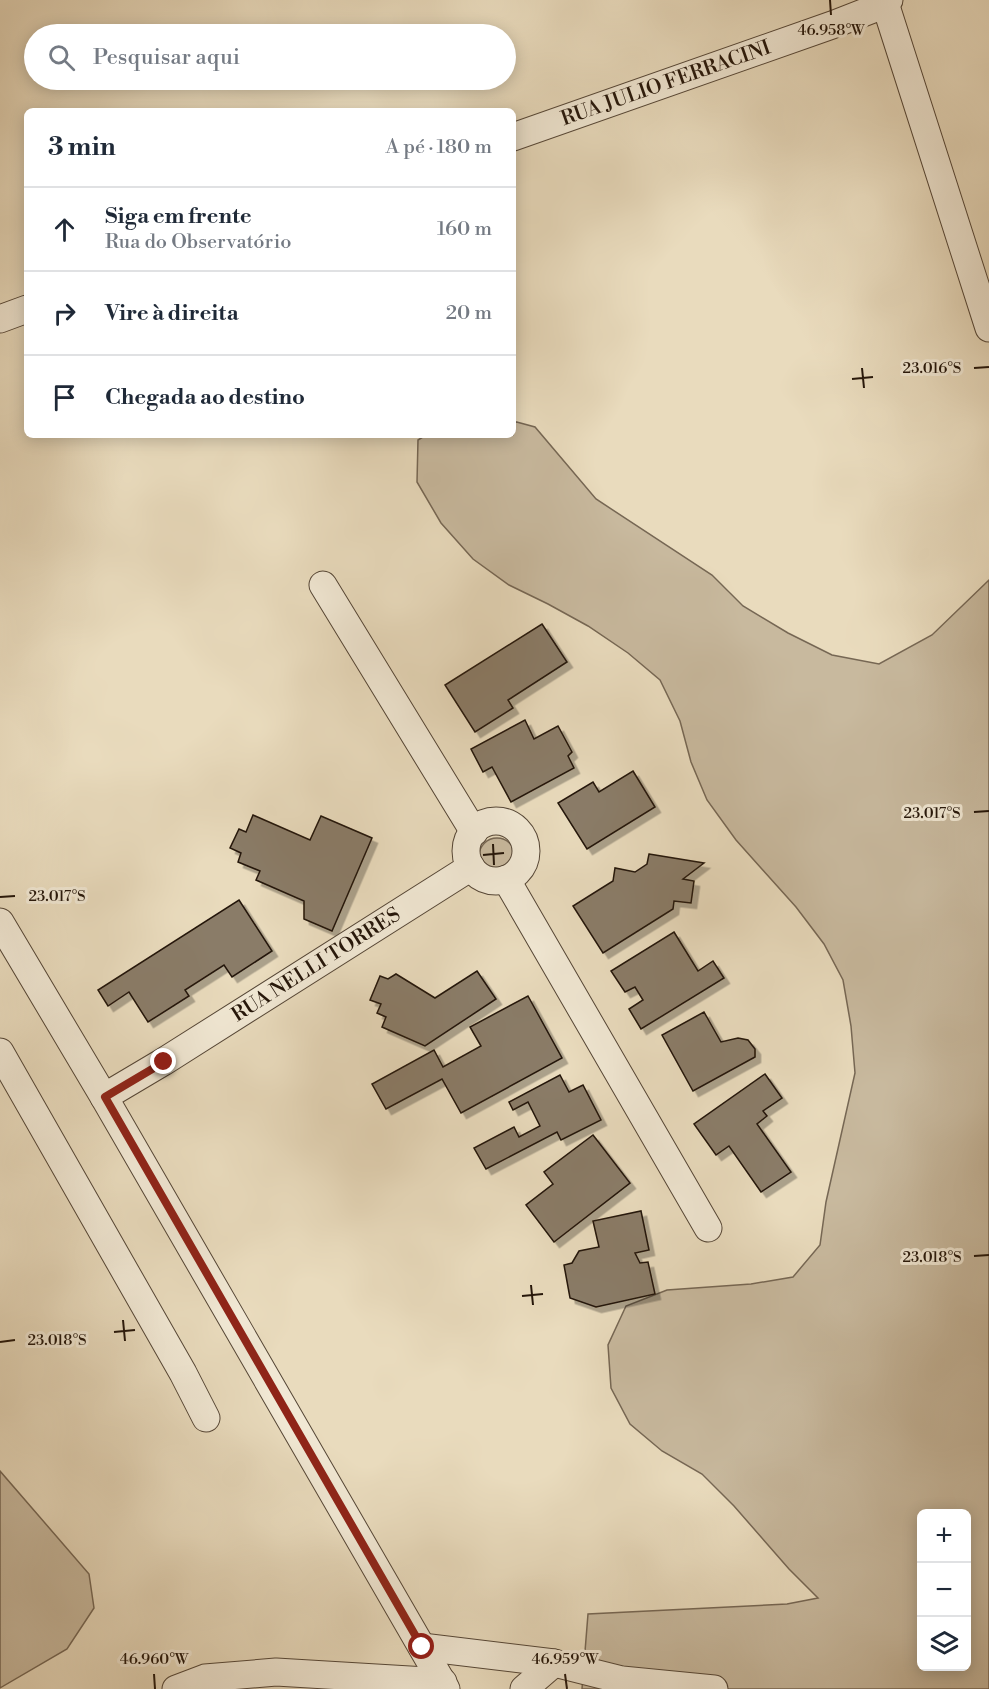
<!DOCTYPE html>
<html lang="pt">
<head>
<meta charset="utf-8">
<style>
	:root { --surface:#fff; --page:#f2f2f3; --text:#1f2937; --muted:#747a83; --line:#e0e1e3 }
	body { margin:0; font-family:"Libre Bodoni",serif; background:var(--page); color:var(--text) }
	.controls { position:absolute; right:18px; bottom:18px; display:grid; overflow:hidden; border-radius:9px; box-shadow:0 3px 15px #0003 }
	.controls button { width:54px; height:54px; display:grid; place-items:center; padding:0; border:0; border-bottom:2px solid var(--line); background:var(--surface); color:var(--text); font:30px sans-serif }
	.stop { position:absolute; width:18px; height:18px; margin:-14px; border:4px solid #8f2418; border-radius:50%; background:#fff }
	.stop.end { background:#8f2418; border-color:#fff; box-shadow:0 2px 6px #0008 }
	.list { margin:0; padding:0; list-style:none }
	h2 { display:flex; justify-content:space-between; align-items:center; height:78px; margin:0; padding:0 24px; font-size:26px }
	h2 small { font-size:20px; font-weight:400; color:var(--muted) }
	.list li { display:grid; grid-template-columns:39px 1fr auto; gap:18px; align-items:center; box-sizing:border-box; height:84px; padding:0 24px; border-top:2px solid var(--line) }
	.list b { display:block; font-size:22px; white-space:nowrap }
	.list p { margin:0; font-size:20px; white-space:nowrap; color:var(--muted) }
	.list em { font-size:20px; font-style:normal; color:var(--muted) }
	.icon { flex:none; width:33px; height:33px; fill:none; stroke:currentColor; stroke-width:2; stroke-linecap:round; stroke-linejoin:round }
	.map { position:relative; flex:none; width:989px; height:1689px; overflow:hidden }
	.search { position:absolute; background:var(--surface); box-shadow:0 3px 15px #0003; left:24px; top:24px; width:492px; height:66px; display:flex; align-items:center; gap:15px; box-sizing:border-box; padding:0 21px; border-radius:33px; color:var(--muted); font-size:22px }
	.panel { position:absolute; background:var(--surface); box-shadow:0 3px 15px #0003; left:24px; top:108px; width:492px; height:330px; border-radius:9px }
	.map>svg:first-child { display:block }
	.green { fill:#c8b99e; stroke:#766754; stroke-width:1.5; fill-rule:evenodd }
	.building { fill:#8a7c67; stroke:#241509; stroke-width:1.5; filter:url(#shadow) }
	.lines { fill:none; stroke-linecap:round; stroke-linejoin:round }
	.minor-casing { stroke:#554636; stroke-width:29 }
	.minor { stroke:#f1e8d4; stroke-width:27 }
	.route { stroke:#8f2418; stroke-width:8 }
	.ticks { fill:none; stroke:#241509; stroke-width:2 }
	.labels { text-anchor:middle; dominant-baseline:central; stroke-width:6; stroke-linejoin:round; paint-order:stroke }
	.street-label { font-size:20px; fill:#241509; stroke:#f1e8d4 }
	.ticks-label { font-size:15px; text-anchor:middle; fill:#241509; stroke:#f1e8d4; stroke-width:6; stroke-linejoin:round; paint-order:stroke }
</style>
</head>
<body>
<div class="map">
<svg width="989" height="1689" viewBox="0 0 989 1689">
	<defs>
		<filter id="shadow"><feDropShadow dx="5.5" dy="5.5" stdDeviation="0" flood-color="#0004"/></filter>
	</defs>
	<rect width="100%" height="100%" fill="#e9dbbd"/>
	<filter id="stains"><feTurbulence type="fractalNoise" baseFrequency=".00333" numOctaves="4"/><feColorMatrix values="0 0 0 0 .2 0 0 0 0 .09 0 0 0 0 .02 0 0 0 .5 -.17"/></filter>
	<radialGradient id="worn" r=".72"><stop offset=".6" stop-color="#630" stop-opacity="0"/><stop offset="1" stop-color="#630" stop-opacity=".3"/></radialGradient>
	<g class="green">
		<path d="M513 421 535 427 596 499 712 575 743 606 788 633 832 655 879 664 932 635 989 580V1689H582L588 1614 787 1604 818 1598 789 1569 734 1506 702 1474 662 1451 630 1424 611 1388 608 1345 626 1306 667 1290 751 1284 793 1277 820 1245 826 1202 855 1073 851 1026 843 980 824 944 796 907 736 840 707 800 691 762 680 721 660 680 628 653 588 626 548 604 509 585 473 559 441 523 417 482 418 440 426 435H513ZM922 1514H966V1666H922Z"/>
		<circle cx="497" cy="856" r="18"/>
		<polygon points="0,1471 89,1574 94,1608 67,1649 0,1688"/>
	</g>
	<g class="building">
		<polygon points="542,624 567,662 508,700 513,708 475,732 445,685"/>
		<polygon points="525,720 534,739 558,726 572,752 568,756 574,768 511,802 492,767 483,772 471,749"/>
		<polygon points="633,771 655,807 587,849 558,803 593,782 599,792"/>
		<polygon points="253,815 310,840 321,816 372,838 332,931 304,919 304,901 256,880 260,871 238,862 241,853 230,848 239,829 246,832"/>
		<polygon points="649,854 704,863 683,879 694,881 691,903 674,901 673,909 603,953 573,906 613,881 615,868 635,872 647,864"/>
		<polygon points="239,900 272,951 232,977 224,965 185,990 189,996 148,1022 129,992 108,1006 98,990"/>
		<polygon points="674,932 698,971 713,961 724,978 641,1029 629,1009 643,1000 635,987 625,992 611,971"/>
		<polygon points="477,971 496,999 425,1046 382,1027 386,1017 377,1013 381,1004 370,1000 380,976 388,979 396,974 435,998"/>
		<polygon points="528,996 562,1058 461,1113 442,1079 386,1109 372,1084 434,1050 443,1067 481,1046 470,1027"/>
		<polygon points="704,1012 721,1042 738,1038 748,1040 755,1049 755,1057 693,1091 662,1035"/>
		<polygon points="765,1074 782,1098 763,1111 767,1116 757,1124 791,1172 761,1192 729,1146 716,1155 694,1124"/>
		<polygon points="560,1075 569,1092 583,1085 601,1120 561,1140 557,1132 486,1169 474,1148 514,1127 519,1137 540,1126 528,1102 513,1110 509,1102"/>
		<polygon points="593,1135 630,1183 554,1242 526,1205 553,1184 544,1172"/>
		<polygon points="641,1211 649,1250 635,1253 640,1263 648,1262 655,1294 596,1307 570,1298 564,1265 572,1263 579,1251 599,1247 593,1221"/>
	</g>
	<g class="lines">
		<defs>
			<g id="minor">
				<polyline points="884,0 989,328"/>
				<path id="s1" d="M513 137 832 25 886 4 889 0"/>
				<polyline points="0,319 27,309"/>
				<polyline points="323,585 474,832"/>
				<circle cx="496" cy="851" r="30"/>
				<polyline points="506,879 708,1228"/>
				<polyline points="0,922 104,1097 446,1689"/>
				<polyline points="0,1052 183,1373 206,1418"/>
				<path id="s2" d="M104 1097 163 1062 471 867"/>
				<polyline points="422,1647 554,1663 622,1680 714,1689"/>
				<polyline points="176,1689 205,1678 276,1672 443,1682"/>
				<polyline points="524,1689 554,1663"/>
			</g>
		</defs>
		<use href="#minor" class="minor-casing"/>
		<use href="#minor" class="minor"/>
	</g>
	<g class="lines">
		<polyline class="route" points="164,1062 105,1097 422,1647"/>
	</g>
	<path class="ticks" d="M830 0 831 15M862 368 864 388M974 368 989 367M852 379 873 377M974 812 989 811M493 844 494 865M483 855 504 853M0 897 15 896M974 1256 989 1255M531 1285 533 1305M522 1296 543 1294M123 1320 125 1341M114 1332 135 1330M0 1342 15 1340M154 1674 155 1689M565 1674 567 1689"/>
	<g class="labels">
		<g class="street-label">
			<text stroke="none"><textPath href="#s1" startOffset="162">RUA JULIO FERRACINI</textPath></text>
			<text stroke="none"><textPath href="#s2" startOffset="250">RUA NELLI TORRES</textPath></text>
		</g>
	</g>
	<g class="ticks-label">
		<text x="831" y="35">46.958°W</text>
		<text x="932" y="373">23.016°S</text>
		<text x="932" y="818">23.017°S</text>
		<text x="57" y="901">23.017°S</text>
		<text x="932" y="1262">23.018°S</text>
		<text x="57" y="1345">23.018°S</text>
		<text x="154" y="1664">46.960°W</text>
		<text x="565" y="1664">46.959°W</text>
	</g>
	<rect width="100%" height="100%" filter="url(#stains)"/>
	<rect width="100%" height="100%" fill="url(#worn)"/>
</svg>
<div class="controls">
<button>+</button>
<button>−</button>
<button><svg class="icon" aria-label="layers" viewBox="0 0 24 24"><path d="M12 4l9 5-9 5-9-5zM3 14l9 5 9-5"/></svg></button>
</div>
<div class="stop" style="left:422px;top:1647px"></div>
<div class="stop end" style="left:164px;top:1062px"></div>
<div class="search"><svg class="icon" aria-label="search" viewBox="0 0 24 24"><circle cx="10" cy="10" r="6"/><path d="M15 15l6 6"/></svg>Pesquisar aqui</div>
<section class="panel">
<h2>3 min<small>A pé · 180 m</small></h2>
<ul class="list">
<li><svg class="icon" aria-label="ahead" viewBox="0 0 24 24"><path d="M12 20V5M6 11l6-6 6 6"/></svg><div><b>Siga em frente</b><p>Rua do Observatório</p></div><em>160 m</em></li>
<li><svg class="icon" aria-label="right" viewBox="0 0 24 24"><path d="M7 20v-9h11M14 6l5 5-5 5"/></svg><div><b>Vire à direita</b></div><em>20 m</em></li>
<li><svg class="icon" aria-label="arrive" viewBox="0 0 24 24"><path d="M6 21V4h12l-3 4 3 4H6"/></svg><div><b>Chegada ao destino</b></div></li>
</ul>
</section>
</div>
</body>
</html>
